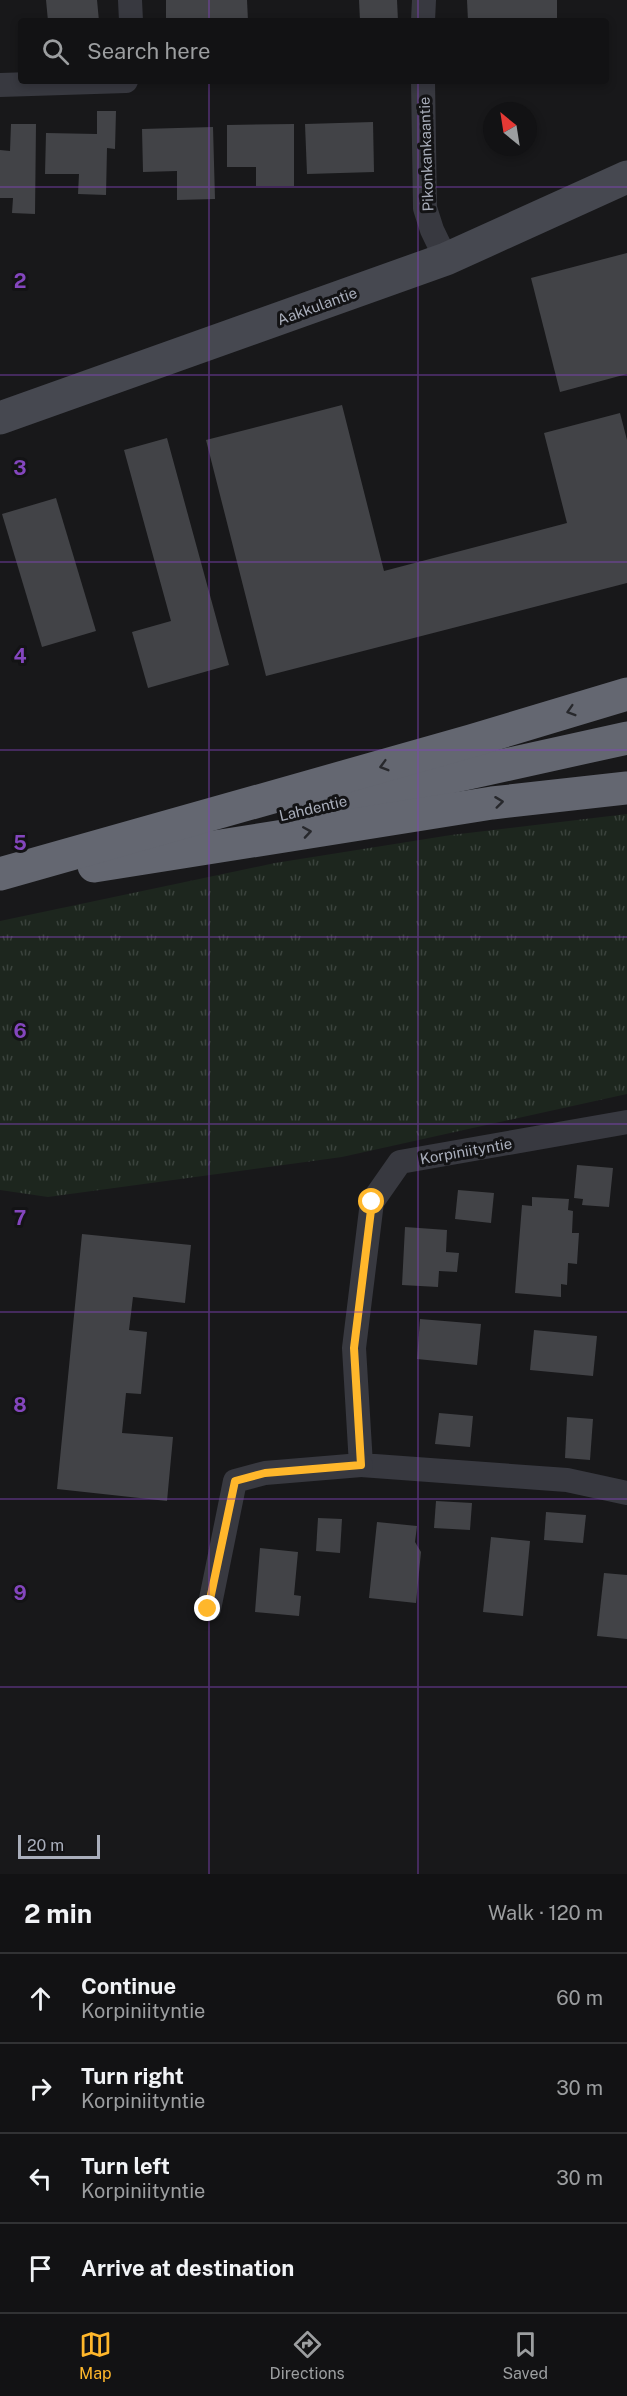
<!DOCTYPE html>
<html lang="en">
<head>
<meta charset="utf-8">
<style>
	:root { --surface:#121214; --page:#1b1b1d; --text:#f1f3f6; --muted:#9c9ea0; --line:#313234; --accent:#ffb72b }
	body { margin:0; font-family:"Public Sans",sans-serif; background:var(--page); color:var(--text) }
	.compass { position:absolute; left:483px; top:102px; width:54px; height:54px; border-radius:50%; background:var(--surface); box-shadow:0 3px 9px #0003; rotate:330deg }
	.scale { position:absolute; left:18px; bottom:15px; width:82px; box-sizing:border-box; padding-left:6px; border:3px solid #a9aebb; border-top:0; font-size:16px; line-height:21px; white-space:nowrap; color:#a9aebb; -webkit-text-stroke:4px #131315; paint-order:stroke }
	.stop { position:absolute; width:18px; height:18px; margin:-14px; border:4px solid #ffb72b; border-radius:50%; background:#fff }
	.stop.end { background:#ffb72b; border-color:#fff; box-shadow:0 2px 6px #0008 }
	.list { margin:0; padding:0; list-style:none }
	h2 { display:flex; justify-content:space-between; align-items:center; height:78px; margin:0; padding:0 24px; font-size:26px }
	h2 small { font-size:20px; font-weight:400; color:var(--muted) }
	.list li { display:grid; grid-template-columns:39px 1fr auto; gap:18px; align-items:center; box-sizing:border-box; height:90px; padding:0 24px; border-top:2px solid var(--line) }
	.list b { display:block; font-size:22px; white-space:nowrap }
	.list p { margin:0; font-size:20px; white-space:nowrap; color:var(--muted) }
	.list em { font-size:20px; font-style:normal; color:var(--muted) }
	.icon { flex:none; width:33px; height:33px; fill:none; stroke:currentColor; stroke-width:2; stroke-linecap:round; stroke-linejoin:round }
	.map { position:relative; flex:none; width:627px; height:1874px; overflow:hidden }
	.search { position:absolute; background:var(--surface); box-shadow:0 3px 9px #0003; left:18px; right:18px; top:18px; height:66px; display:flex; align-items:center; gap:15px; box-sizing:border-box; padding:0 21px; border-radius:6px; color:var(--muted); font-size:22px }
	.sheet { height:438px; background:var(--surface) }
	nav { display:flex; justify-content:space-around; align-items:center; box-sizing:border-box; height:84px; border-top:2px solid var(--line); background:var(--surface); font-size:16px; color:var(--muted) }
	nav a { display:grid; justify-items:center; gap:3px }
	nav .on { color:var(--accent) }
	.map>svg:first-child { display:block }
	.grass { fill:url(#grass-tufts) }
	.building { fill:#424347 }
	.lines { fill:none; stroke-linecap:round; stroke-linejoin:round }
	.street { stroke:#383940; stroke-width:24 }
	.secondary { stroke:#464850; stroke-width:33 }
	.highway { stroke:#646771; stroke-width:33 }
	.oneway { stroke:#27282c }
	.route { stroke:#ffb72b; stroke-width:8 }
	.grid { fill:none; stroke:#8446be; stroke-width:1.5; stroke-opacity:0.55 }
	.labels { text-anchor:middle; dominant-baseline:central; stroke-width:6; stroke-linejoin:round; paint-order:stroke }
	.street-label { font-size:15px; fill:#a9aebb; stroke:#131315 }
	.grid-label { font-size:20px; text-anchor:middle; font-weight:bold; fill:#8446be; stroke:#131315; stroke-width:6; stroke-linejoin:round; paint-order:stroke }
</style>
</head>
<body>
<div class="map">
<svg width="627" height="1874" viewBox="0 0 627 1874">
	<defs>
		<pattern id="grass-tufts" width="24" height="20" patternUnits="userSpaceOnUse" patternTransform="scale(1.5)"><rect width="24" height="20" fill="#1d261e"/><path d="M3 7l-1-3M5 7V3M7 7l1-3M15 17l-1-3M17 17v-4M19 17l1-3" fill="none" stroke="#3b433d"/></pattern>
	</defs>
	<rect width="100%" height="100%" fill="#18181a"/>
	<polygon class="grass" points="627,814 627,1094 342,1157 48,1197 0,1190 0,921 275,863 451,835"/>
	<g class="building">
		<polygon points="46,0 97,0 99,21 48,21"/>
		<polygon points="166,0 247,0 248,21 166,21"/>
		<polygon points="359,0 397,0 398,21 360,21"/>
		<polygon points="467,0 557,0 557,21 468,21"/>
		<polygon points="97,111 116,111 115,149 107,148 106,195 78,194 79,174 45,174 46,133 97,134"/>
		<polygon points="373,122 374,172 307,174 305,124"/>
		<polygon points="11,124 36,124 35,214 12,213 13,198 0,198 0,150 10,151"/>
		<polygon points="294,124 294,186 256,186 256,167 227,167 227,125"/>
		<polygon points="213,127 215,199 177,200 177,171 143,172 142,129"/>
		<polygon points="627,253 627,374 560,392 531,278"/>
		<polygon points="342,405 384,571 567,523 544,433 620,413 627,440 627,583 266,676 206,440"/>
		<polygon points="167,438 229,665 148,688 132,632 171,621 124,450"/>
		<polygon points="56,498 96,631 42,647 2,514"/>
		<polygon points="577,1165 613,1168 609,1207 582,1205 583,1199 574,1198"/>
		<polygon points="458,1190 494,1193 491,1223 455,1219"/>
		<polygon points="532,1197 569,1199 568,1210 573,1211 572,1233 579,1233 577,1264 568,1263 567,1285 561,1284 561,1297 515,1293 522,1205 532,1206"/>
		<polygon points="405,1227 447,1230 446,1252 459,1253 457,1272 439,1271 438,1287 402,1285"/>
		<polygon points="82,1234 191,1245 185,1303 133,1297 129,1330 147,1332 141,1394 126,1393 122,1433 173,1437 167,1501 57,1489"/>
		<polygon points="420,1319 481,1324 477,1365 417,1359"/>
		<polygon points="534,1330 597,1336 593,1376 530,1370"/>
		<polygon points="439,1413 473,1416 470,1447 435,1444"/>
		<polygon points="567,1417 593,1419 590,1460 565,1458"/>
		<polygon points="436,1501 472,1503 470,1530 434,1528"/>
		<polygon points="546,1512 586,1515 583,1543 544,1540"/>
		<polygon points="318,1518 342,1519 340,1553 316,1551"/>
		<polygon points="377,1522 417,1526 415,1542 421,1552 416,1603 369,1598"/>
		<polygon points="491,1537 530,1541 523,1616 483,1612"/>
		<polygon points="260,1548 298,1552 294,1595 301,1596 299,1616 255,1612"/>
		<polygon points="604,1573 627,1575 627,1639 597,1636"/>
	</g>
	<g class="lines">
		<g class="street">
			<polyline points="130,0 131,21"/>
			<polyline points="423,21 424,0"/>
			<polyline points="423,81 425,208 432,230 446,259"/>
			<polyline points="0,85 126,81"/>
			<polyline points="627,1122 400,1162 372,1202 354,1348 361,1465 567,1480 627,1493"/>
			<polyline points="209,1609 235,1481 265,1473 361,1465"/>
		</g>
		<polyline class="secondary" points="0,418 446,259 627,177"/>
		<g class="highway">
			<polyline points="306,809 627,738"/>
			<polyline points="94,866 492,803 627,788"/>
			<polyline points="0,874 471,741 627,694"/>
		</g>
	</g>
	<defs><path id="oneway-chevron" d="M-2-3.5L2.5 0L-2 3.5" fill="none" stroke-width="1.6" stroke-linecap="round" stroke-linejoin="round" transform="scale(1.5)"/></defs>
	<g class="oneway">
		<use href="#oneway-chevron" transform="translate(571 711) rotate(163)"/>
		<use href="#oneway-chevron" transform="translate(384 766) rotate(164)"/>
		<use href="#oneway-chevron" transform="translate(499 802) rotate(-7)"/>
		<use href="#oneway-chevron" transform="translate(307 832) rotate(-9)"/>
	</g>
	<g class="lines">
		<polyline class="route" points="208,1609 235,1481 265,1473 361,1465 354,1348 372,1202"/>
	</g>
	<path class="grid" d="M209 0V21M418 0V21M209 81V1874M418 81V1874M0 187H627M0 375H627M0 562H627M0 750H627M0 937H627M0 1124H627M0 1312H627M0 1499H627M0 1687H627"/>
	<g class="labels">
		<g class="street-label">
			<text transform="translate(426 154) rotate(-92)">Pikonkankaantie</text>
			<text transform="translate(317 306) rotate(-20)">Aakkulantie</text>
			<text transform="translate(313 808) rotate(-13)">Lahdentie</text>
			<text transform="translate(466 1151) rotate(-10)">Korpiniityntie</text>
		</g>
	</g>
	<g class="grid-label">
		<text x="20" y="288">2</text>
		<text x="20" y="475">3</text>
		<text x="20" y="663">4</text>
		<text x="20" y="850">5</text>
		<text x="20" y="1038">6</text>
		<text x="20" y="1225">7</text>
		<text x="20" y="1412">8</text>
		<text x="20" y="1600">9</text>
	</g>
</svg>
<svg class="compass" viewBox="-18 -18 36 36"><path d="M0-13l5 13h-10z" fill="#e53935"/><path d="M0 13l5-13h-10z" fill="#9c9ea0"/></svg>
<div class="scale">20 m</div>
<div class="stop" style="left:372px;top:1202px"></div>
<div class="stop end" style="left:208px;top:1609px"></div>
<div class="search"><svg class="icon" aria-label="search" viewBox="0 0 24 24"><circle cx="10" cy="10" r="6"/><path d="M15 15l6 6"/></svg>Search here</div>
</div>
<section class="sheet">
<h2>2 min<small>Walk · 120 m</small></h2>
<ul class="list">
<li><svg class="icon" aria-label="ahead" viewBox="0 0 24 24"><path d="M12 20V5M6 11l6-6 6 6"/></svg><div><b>Continue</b><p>Korpiniityntie</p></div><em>60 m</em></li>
<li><svg class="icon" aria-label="right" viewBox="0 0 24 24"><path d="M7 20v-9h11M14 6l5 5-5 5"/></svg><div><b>Turn right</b><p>Korpiniityntie</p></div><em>30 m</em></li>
<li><svg class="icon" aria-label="left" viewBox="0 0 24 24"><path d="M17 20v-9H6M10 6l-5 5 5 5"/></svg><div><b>Turn left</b><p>Korpiniityntie</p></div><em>30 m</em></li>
<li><svg class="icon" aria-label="arrive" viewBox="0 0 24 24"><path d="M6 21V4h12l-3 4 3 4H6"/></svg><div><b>Arrive at destination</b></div></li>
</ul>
</section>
<nav>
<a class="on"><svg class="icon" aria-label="map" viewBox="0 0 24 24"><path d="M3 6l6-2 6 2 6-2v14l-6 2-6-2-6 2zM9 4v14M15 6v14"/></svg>Map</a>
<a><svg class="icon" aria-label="directions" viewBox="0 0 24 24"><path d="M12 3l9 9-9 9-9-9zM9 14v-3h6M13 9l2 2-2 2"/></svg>Directions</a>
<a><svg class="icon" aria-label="saved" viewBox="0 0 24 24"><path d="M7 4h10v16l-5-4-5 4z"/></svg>Saved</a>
</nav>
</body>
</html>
